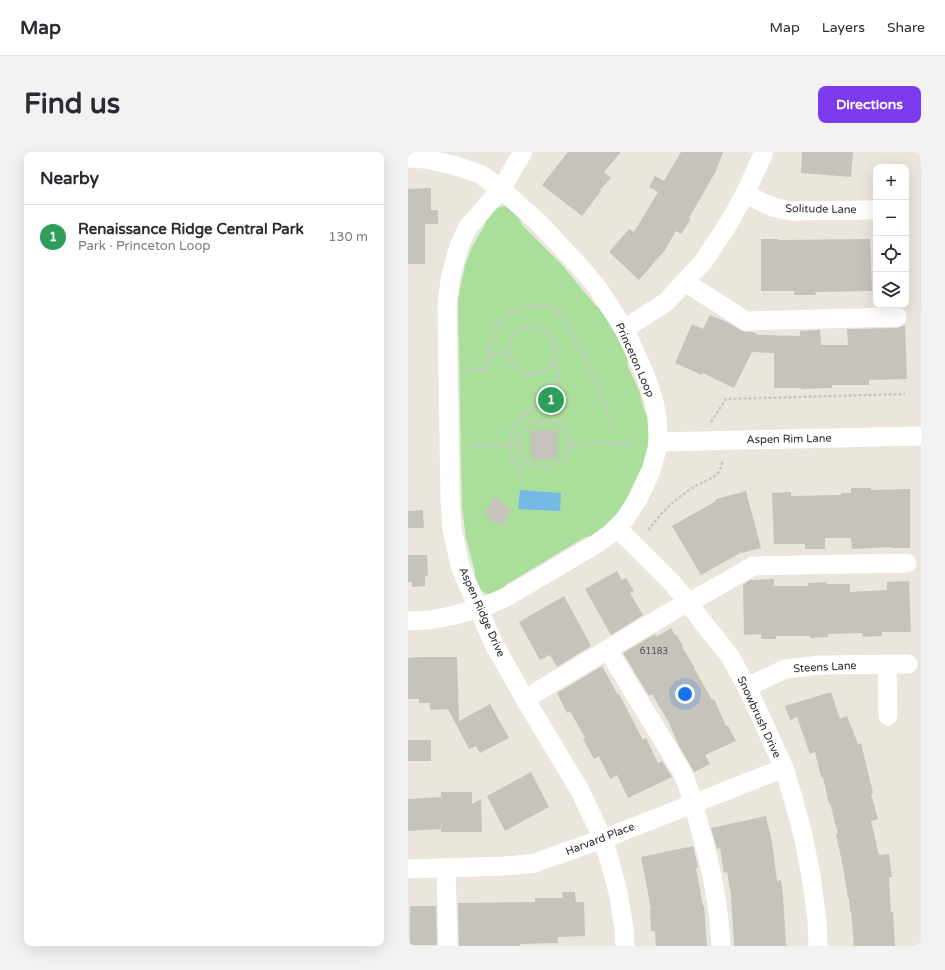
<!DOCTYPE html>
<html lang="en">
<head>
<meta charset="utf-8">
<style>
	:root { --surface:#fff; --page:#f2f2f3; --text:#2b2b33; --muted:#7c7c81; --line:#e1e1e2; --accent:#7c3aed }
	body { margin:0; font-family:"Varela Round",sans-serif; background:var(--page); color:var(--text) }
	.controls { position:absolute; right:12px; top:12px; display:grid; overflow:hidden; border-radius:8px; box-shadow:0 4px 16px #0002 }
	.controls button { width:36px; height:36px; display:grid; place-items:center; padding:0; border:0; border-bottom:1px solid var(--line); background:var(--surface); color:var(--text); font:20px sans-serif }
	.you { position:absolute; left:277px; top:542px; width:14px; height:14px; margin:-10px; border:3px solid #fff; border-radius:50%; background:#1a73e8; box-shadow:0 0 0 6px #1a73e833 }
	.badge { display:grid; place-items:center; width:26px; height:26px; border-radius:50%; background:var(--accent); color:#fff; font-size:13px; font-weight:700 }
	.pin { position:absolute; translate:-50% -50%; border:2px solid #fff; box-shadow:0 1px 4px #0006 }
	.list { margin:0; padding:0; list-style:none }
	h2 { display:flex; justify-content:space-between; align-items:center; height:52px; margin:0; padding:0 16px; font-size:17px }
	h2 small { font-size:13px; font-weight:400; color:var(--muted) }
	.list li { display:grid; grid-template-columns:26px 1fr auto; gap:12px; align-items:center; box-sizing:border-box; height:64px; padding:0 16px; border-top:1px solid var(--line) }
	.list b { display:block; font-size:15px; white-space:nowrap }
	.list p { margin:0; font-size:13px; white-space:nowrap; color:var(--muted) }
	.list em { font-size:13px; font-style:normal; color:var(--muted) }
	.icon { flex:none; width:22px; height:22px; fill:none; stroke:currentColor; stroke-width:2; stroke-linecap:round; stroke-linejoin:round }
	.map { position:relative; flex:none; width:513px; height:794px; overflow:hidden; border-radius:8px }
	header { display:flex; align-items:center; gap:24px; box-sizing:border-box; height:56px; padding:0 20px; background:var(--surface); border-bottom:1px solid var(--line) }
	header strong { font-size:19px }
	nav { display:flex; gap:22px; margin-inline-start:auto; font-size:14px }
	.intro { display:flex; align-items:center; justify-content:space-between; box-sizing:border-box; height:96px; padding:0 24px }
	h1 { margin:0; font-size:28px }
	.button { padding:10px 18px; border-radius:8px; background:var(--accent); color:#fff; font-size:14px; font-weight:700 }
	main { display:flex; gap:24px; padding:0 24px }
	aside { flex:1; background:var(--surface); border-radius:8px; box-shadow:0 4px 16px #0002 }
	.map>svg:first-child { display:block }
	.green { fill:#a9de9b }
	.water { fill:#75b9e7 }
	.building { fill:#c6c3bc }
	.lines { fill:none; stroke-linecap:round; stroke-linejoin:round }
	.path { stroke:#c7c7c7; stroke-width:2.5; stroke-dasharray:3 2; stroke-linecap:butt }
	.minor { stroke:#fff; stroke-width:19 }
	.labels { text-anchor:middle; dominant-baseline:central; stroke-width:4; stroke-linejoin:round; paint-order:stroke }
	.number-label { font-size:9px; fill:#50504e }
	.street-label { font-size:11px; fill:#292929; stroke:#fff }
</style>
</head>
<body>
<header>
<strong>Map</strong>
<nav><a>Map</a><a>Layers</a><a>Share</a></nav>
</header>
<div class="intro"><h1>Find us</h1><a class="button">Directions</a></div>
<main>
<aside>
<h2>Nearby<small></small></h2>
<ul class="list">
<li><span class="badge" style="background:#2e9e5b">1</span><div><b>Renaissance Ridge Central Park</b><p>Park · Princeton Loop</p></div><em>130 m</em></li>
</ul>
</aside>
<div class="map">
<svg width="513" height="794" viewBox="0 0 513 794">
	<rect width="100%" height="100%" fill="#ebe6dc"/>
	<path class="green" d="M98 54 111 66 114 73 154 113 188 154 195 158 219 205 220 215 231 238 236 258 241 266 242 285 238 311 233 316 219 345 218 354 187 384 177 385 99 432C88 450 63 442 67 420L58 386 54 355 50 148 57 113 65 93 77 73 79 64 84 58 92 55Z"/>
	<polygon class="water" points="112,338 153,341 152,359 110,357"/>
	<g class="building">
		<polygon points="160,0 213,0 196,20 203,26 192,38 193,39 174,64 134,33"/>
		<polygon points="273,0 315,0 308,19 281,66 283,67 273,82 268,79 257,98 231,128 201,100 221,77 226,80 250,40 241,35 247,24 256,29"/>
		<polygon points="394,0 445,0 443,25 393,21"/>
		<polygon points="23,36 23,58 30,58 30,72 17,72 17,112 0,112 0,37"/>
		<polygon points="353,87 371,87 371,88 462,87 464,139 407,140 408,143 386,143 386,139 353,139"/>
		<polygon points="302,163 321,171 332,178 338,180 344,180 351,183 392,184 392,179 412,178 413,193 440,193 439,177 489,176 497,173 499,227 461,228 461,233 424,233 424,236 393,237 393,236 366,236 366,201 344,200 326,236 295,221 294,223 267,211 284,172 295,177"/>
		<polygon points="124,278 147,278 147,279 149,279 150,305 148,305 148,307 124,308 124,306 123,306 122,280 124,280"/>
		<polygon points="443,336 463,336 463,338 502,337 502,396 483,396 483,395 444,397 443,386 417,386 417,397 397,397 397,392 366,392 364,341 383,340 383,344 433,343 433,341 443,341"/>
		<polygon points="338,339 353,396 334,401 334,400 293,423 264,374 308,349 308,347"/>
		<polygon points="87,346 104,358 92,374 76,362"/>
		<polygon points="15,358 16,376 0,376 0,359"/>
		<polygon points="0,403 19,403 20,424 17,424 17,434 4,435 4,430 0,430"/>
		<polygon points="209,419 214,428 218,426 226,439 222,441 235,463 203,483 177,437"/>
		<polygon points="366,427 366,434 400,434 400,431 418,430 418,432 442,432 442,440 479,438 479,430 501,429 503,480 474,480 474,484 455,485 454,481 420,482 420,485 402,486 402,484 368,484 368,487 353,487 353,482 336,483 335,433 342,428"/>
		<polygon points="156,444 183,494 149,515 142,503 132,508 111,470"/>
		<polygon points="263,476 267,483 268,482 275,494 274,495 287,516 286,516 304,548 306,547 318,574 320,574 328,589 297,603 302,612 286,620 271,594 261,571 244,542 241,544 215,501 247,482 248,485"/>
		<polygon points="10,505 49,505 51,569 82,552 101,586 72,601 68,594 61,597 40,557 22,558 22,551 11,551 11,547 0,547 0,506"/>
		<polygon points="194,514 210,543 211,542 235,588 238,586 250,611 254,609 264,625 220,646 209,623 202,627 191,604 186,607 175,587 177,586 162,559 159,561 149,541"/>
		<polygon points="423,540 432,567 439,564 450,592 453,591 465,641 463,642 470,667 463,669 471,703 481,702 484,725 481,725 483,760 485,760 487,794 446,794 443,759 442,759 441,746 440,746 435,715 428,682 430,682 422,651 421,652 415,625 413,625 407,600 402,602 389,565 382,568 377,554"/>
		<rect x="0" y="588" width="23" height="21"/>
		<polygon points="123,620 141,655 97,679 79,644"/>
		<polygon points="33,640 64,640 64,652 73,647 74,680 33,680 33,677 0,679 0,647 33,645"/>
		<polygon points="358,664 364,690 369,729 373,728 375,743 378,794 326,794 323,743 319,720 316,721 312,696 309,697 303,676"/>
		<polygon points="285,694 290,715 288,716 295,754 296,754 299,794 248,794 247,779 243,779 242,757 243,757 233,705"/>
		<polygon points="154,740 167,740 168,750 176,750 177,784 150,785 150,791 112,792 112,794 51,794 50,751 127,750 127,746 155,746"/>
		<polygon points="2,754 28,754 29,793 2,793"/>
	</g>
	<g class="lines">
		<g class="path">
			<circle cx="124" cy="198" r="24"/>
			<polyline points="81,202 100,200"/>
			<polyline points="60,217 76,217 80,215 81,194 83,187 88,175 97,165 111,157 122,154 137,154 144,156 149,160 155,167 175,201 185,222 204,273"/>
			<circle cx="136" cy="292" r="24"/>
			<polyline points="303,270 318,247 497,242"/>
			<polyline points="160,292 229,290"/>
			<polyline points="62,294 112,293"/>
			<path d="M116 324C111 317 105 310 103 302 98 288 103 273 115 264 119 261 124 259 128 256 143 245 157 227 146 209"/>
			<path d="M240 378C253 361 268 346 286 335 293 330 305 327 310 321 313 317 314 313 314 309"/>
		</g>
		<g class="minor">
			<polyline points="115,0 93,37 60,75 51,94 42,127 39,155 42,348 44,377 52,414 81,481 87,494 117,547 171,637 195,687 203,714 210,740 216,777 217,794"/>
			<polyline points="0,6 17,7 45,13 72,22 93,37 130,70 174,117 189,135 216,177 222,189 237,223 246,249 249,266 250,285 249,297 243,319 230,347 216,368 202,382 188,392 129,427 98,445 78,454 43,464 21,468 0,469"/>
			<polyline points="337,42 360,53 368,56 383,59 468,58"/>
			<polyline points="277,130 338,169 489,165"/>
			<polyline points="216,177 258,150 295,110 317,77 337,42 356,0"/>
			<polyline points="250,290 513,284"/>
			<polyline points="209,376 265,432 280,450 293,468 321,503 339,535 376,616 385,646 395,683 403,724 409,769 410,794"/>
			<path d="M200 498 273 618C282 636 286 654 291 673 303 713 311 753 313 794"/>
			<polyline points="479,512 480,564"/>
			<polyline points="339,535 377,517 412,513 500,512"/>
			<polyline points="117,547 259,462 305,437 345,414 499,411"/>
			<polyline points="38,716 40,794"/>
			<polyline points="0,717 97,714 127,711 140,706 195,687 376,616"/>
		</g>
	</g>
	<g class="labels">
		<g class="number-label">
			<text x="246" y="499">61183</text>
		</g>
		<g class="street-label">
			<text transform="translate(413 57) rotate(1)">Solitude Lane</text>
			<text transform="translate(227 208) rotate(66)">Princeton Loop</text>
			<text transform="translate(381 287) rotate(-1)">Aspen Rim Lane</text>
			<text transform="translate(74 460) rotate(66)">Aspen Ridge Drive</text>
			<text transform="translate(417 515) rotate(-3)">Steens Lane</text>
			<text transform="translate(351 565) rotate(65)">Snowbrush Drive</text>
			<text transform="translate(192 687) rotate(-21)">Harvard Place</text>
		</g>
	</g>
</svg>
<div class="controls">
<button>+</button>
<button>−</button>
<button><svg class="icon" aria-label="locate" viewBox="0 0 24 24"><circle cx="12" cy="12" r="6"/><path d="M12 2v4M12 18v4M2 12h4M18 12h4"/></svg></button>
<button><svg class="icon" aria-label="layers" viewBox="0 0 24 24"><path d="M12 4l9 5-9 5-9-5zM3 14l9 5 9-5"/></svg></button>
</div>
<div class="you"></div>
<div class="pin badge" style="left:143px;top:248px;background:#2e9e5b">1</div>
</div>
</main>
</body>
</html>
